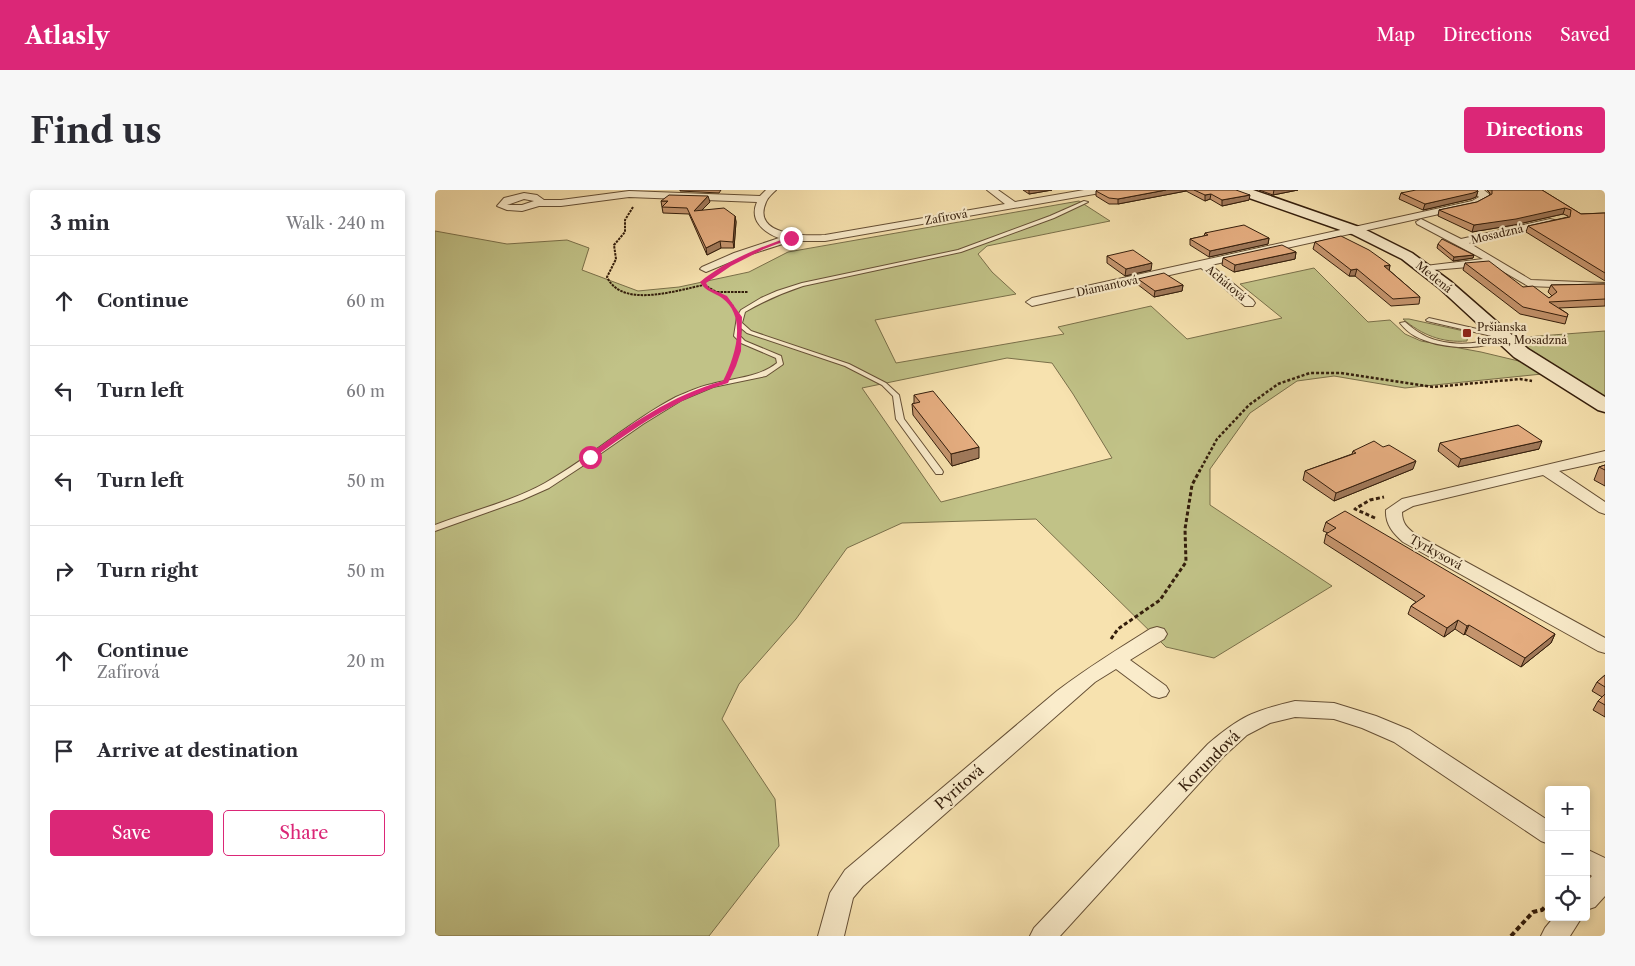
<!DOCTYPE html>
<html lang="en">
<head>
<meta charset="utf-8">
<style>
	:root { --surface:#fff; --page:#f7f7f7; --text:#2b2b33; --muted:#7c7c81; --line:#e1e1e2; --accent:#db2777 }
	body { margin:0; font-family:"Libre Caslon Text",serif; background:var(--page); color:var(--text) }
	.controls { position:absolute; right:15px; bottom:15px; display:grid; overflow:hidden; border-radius:5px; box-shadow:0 2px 8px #0003 }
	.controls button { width:45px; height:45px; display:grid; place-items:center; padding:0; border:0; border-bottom:1px solid var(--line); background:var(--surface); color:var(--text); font:25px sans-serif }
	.stop { position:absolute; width:15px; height:15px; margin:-11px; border:4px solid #db2777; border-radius:50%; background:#fff }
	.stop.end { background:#db2777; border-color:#fff; box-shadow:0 1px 5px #0008 }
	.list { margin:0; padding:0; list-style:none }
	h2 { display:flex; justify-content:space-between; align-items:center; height:65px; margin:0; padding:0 20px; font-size:21px }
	h2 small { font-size:16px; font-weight:400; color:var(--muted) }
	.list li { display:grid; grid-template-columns:32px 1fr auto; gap:15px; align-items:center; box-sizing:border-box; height:90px; padding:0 20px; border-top:1px solid var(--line) }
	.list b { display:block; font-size:19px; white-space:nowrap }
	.list p { margin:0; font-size:16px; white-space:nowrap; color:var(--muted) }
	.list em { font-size:16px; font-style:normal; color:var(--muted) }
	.actions { display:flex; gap:10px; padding:15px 20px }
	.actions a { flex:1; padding:11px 0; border:1px solid var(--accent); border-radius:5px; text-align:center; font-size:18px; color:var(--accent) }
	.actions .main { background:var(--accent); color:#fff }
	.icon { flex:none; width:28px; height:28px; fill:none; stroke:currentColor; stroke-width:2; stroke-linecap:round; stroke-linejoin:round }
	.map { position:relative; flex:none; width:1170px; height:746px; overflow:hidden; border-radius:5px }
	header { display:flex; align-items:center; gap:30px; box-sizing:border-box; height:70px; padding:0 25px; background:var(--accent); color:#fff }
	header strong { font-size:24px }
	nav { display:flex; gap:28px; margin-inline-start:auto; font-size:18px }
	.intro { display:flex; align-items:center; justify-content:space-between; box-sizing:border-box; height:120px; padding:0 30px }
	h1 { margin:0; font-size:35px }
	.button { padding:12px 22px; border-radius:5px; background:var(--accent); color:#fff; font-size:18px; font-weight:700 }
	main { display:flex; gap:30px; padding:0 30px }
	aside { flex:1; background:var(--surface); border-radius:5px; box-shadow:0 2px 8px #0003 }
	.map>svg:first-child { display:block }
	.green { fill:#c1c287; stroke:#7a704a; fill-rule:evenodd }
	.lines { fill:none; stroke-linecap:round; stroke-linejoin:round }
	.lane-casing { stroke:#654f35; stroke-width:2 }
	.street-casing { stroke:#654f35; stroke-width:2 }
	.secondary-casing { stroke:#341e0c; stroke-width:3 }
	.path-far3 { stroke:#341e0c; stroke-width:2; stroke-dasharray:2.5 1; stroke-linecap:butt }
	.path-far2 { stroke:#341e0c; stroke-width:2.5; stroke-dasharray:3 2; stroke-linecap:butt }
	.path-far1 { stroke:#341e0c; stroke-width:3; stroke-dasharray:4 2.5; stroke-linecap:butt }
	.path { stroke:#341e0c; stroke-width:4; stroke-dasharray:5 3; stroke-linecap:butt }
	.lane { fill:#faeccb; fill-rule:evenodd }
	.street { fill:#faeccb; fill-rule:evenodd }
	.secondary { fill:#faeccb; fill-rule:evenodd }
	.wall { fill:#c5956e; stroke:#341e0c }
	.shaded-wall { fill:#a0795a; stroke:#341e0c }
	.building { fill:#e5ad80; stroke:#341e0c }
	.route { fill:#db2777 }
	.poi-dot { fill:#8f2418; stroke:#faeccb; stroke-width:2 }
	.labels { text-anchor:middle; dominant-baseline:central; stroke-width:4.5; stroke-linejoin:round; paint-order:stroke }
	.far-street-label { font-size:11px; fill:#341e0c; stroke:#faeccb }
	.far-poi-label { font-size:11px; fill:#341e0c; stroke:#faeccb; text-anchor:start }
	.street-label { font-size:12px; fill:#341e0c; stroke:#faeccb }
	.near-street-label { font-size:15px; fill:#341e0c; stroke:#faeccb }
</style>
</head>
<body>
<header>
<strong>Atlasly</strong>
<nav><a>Map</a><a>Directions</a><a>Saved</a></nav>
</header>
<div class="intro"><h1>Find us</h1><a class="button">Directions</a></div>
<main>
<aside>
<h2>3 min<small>Walk · 240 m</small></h2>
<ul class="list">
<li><svg class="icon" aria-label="ahead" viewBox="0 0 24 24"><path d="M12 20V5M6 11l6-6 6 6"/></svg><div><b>Continue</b></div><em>60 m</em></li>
<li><svg class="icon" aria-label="left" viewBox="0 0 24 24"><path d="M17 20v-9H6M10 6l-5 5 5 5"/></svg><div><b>Turn left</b></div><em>60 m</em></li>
<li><svg class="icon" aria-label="left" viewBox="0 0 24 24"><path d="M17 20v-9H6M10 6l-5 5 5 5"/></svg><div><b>Turn left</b></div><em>50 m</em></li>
<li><svg class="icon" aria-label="right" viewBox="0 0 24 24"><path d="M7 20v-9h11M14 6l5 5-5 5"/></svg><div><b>Turn right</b></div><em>50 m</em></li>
<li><svg class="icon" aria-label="ahead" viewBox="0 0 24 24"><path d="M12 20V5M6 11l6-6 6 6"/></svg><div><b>Continue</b><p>Zafírová</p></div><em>20 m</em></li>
<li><svg class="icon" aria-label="arrive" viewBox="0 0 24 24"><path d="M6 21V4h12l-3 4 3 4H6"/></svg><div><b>Arrive at destination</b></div></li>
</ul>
<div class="actions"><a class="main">Save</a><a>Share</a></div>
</aside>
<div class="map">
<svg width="1170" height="746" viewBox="0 0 1170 746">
	<rect width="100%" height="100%" fill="#f7e2af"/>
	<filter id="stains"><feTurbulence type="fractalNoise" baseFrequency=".004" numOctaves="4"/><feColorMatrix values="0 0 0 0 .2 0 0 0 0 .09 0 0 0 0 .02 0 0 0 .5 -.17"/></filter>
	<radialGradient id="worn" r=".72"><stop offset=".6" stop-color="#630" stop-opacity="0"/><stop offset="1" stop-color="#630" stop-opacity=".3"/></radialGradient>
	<g class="green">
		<path d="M644 11 675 31 552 56 543 64 557 82 581 104 440 130 461 173 629 144 623 137 716 116 752 149 847 128 805 94 879 78 933 132 955 130 970 144 986 151 1046 162 1092 173 1107 184 970 198 899 186 862 191 815 223 775 279V315L897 396 779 468 731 457 601 329 467 333 412 358 361 429 304 494 287 529 340 609 344 656 274 746H0V41L72 54 132 50 154 58 147 80 203 101 244 97 314 82 353 62ZM572 168 617 173 638 204 677 268 506 312 427 198Z"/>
		<path d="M968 129H974L1029 141 1033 144 1032 151C1007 153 987 145 968 129Z"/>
		<polygon points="1170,141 1170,210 1104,169 1078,148"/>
	</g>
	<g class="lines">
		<defs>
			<g id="lane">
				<path d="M649 11 653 12 619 28 526 62 368 96C347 103 329 111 310 122L307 133 316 141 414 174 451 193 464 205 469 229 507 280 508 282 507 284H501L461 229 458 206 447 195 410 176 312 143 306 138 305 146 310 151 346 166 348 174 347 175 331 186 278 197 247 210 208 234 152 273 114 298 87 310 0 341V335C36 321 76 312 110 293 156 267 195 231 241 207 253 202 265 196 277 194 299 188 323 188 342 173L341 168 306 153 299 146 302 127 306 120 326 108 342 101 367 93 523 60 615 26Z"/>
				<path d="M994 128 1064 144 1070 147C1048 163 1002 158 980 146 974 143 969 138 965 133L970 132C974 135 978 139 983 142 1004 156 1038 157 1061 147L992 131 991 130Z"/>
			</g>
			<g id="street">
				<path d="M331 0H341C337 4 333 7 331 12 316 46 371 46 390 45L570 14 552 0H563L580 12 649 0H670L665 3 390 51H357L307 67 271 82 265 79 267 77 299 63 344 48C328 42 314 30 322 12L194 7 126 16H104L87 21 72 20 62 16 69 8 89 3 102 5 109 10H126L194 1 325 6ZM89 9 99 11 87 15H72Z"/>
				<polygon points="1037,0 1049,0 1054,4 1054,8 1040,16 776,75 818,110 820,113 818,116 810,116 766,78 597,116 591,112 597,108 1037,11 1044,7"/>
				<polygon points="986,29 1026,49 1115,29 1119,30 1119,34 1034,53 1096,90 1170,93 1170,99 1093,96 1057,75 986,81 984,79 986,77 990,76 1048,69 982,34 981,32"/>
				<path d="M1170 261V271L1124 281 1170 312V324L1164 322 1108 285 978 316 967 322C967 333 972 338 980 344L1170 448V463L1163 461 968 352C958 343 950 334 951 320L967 309Z"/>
				<path d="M722 437 729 439 732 444 729 449 695 470 731 496 734 501 731 506 724 508 717 506 681 479 660 492 428 696 418 708 409 746H383L395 703 410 680 622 501C652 478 683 459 715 439Z"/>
				<path d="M860 511 899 513 941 526 975 540 1114 631V654L1106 651 959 552 927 538 899 529 860 527 835 533 812 545 789 566 625 746H595L599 738 773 554C806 526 818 521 860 511Z"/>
				<polygon points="1151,659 1170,668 1170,706 1160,717 1151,720 1151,692 1157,686 1151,682"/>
				<polygon points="1119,727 1147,727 1135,746 1106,746 1110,738"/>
			</g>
			<polygon id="secondary" points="798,0 818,0 927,38 977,63 1015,91 1093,159 1170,207 1170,222 1163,220 1079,167 1003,97 967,69 917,44 800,3"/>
		</defs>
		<use href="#lane" class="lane-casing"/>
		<use href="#street" class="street-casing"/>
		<use href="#secondary" class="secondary-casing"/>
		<g class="path-far3">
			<path d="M198 17 190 30V42L179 55 181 69 172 87C187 119 242 100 269 95"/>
			<polyline points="269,95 290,107 298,116"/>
			<polyline points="282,102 313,102"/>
		</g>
		<g class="path-far2">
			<polyline points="297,178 302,162"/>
			<polyline points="764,282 782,249 814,215 843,194 875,183 906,183 998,197 1085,189 1097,191"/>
		</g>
		<g class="path-far1">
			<polyline points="940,328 920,319 935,310 949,307"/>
			<polyline points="676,449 683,439 725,410 751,372 750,339 757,295 765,280"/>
		</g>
		<polyline class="path" points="1076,746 1098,722 1107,720 1114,713"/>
		<use href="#lane" class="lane"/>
		<use href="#street" class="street"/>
		<use href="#secondary" class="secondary"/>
	</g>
	<g class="wall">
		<polygon points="245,0 286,0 284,3 245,1"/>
		<polygon points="588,0 617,0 594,4"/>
		<polygon points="662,0 801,0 814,10 787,16 775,9 770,11 751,1 683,14 674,14 661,6 661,1"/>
		<polygon points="824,0 863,0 838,5"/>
		<polygon points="1052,0 1107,0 1146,24 1170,23 1170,91 1091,42 1093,36 1133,27 1133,26 1128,24 1079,35 1037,42 1003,26 1004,20 1042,12 1055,5 1055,3"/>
		<polygon points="1043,1 1041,7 1036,9 988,20 964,9 966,3"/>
		<polygon points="226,11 275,12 267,20 300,26 301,32 299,58 286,58 272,65 254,24 228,23"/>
		<polygon points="770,43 834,48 833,54 774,67 755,55 755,49 769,46"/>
		<polygon points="880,52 955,75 954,80 985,107 984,114 956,116 920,86 914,86 878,59"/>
		<polygon points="1003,54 1039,65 1038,68 1018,71 1002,58"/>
		<polygon points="861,62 860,69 799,82 787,75 788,68"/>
		<polygon points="672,66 716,80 690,86 672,73"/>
		<polygon points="1030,73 1114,108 1117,106 1113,102 1116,95 1170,94 1170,116 1124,118 1133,124 1130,134 1085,124 1028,80"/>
		<polygon points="703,89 748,95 747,101 719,107 702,94"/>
		<polygon points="479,205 544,268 517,276 478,225 477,214 479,213"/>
		<polygon points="1005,253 1104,259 1023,277 1003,261"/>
		<polygon points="918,261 978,279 899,311 868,290 870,281 917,264"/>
		<polygon points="1170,275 1170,296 1159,290 1164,277"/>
		<polygon points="891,332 1120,444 1116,453 1086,477 1030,444 1029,445 1020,439 1009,447 973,424 976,416 981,412 889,353 891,344 893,343 888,341"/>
		<polygon points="1170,485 1170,527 1158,520 1163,511 1167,507 1157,501 1162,492"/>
	</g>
	<g class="shaded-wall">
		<polygon points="594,0 617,0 594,4"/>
		<polygon points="731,0 751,0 751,1 683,14 683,9"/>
		<polygon points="839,0 863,0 838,5"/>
		<polygon points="1043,1 1041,7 1036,9 988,20 990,14"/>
		<polygon points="776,4 775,9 770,11 770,5"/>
		<polygon points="815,5 814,10 787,16 787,10"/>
		<polygon points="273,6 275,12 260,27 259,21"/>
		<polygon points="1130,18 1128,24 1079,35 1037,42 1039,35"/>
		<polygon points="300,26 301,32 299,58 298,52"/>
		<polygon points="834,48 833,54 774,67 775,61"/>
		<polygon points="285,51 286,58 272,65 271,58"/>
		<polygon points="861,62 860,69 799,82 800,75"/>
		<polygon points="1039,65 1038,68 1018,71 1019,67"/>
		<polygon points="717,73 716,80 690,86 691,79"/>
		<polygon points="955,75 954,82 949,76"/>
		<polygon points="922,79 920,86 914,86 916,80"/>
		<polygon points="748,95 747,101 719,107 720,101"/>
		<polygon points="1107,251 1104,259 1023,277 1026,269"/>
		<polygon points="544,257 544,268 517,276 516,264"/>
		<polygon points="981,271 978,279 899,311 901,303"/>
		<polygon points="1023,430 1020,439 1009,447 1012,438"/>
		<polygon points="1034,435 1030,444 1029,445 1032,436"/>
		<polygon points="1120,444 1116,453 1086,477 1090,468"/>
	</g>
	<g class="building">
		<polygon points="662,0 731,0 683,9 674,8 661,1"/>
		<polygon points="759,0 801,0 815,5 787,10 776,4 770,5"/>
		<polygon points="981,0 1042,0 1043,1 1038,3 990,14 966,3"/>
		<polygon points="1057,0 1107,0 1146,24 1170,23 1170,83 1093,36 1135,27 1136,20 1130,18 1081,29 1039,35 1004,20 1042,12 1057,4"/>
		<polygon points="234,5 273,6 259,21 289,18 300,26 298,52 285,51 271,58 252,18 227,17 233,11 226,11"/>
		<polygon points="809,35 834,48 775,61 755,49 773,45 770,43"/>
		<polygon points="906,46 934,60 955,75 949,76 985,107 958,109 922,79 916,80 880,52"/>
		<polygon points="1007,49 1039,65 1019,67 1003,54"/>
		<polygon points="847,55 861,62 800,75 788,68"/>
		<polygon points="698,60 717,73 691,79 672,66"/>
		<polygon points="1054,71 1088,97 1098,96 1114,108 1122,102 1116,95 1170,94 1170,109 1114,112 1133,124 1132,127 1088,117 1030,73"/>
		<polygon points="729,83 748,95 720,101 703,89"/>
		<polygon points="498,201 544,257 516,264 477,214 485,212 479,205"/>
		<polygon points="1083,235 1107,251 1026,269 1005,253"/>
		<polygon points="939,251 948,257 954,255 981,271 901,303 870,281 921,263 918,261"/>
		<polygon points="1170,275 1170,280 1164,277"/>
		<polygon points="910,321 1120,444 1090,468 1034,435 1032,436 1023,430 1012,438 976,416 990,406 891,344 901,338 891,332"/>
		<polygon points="1170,485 1170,497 1162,492"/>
		<polygon points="1170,504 1170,515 1163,511"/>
	</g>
	<path class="route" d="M354 47 358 48 329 59 296 76 271 93 274 98 292 106 307 127 306 161 301 176 293 193C242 208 199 238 157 269H152V266C194 235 237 205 288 191 300 167 313 127 287 108 279 102 271 102 265 92 290 71 323 58 354 47Z"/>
	<rect class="poi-dot" x="1027" y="138" width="10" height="10" rx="2.5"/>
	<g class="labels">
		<g class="far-street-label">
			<text transform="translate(511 27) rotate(-10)">Zafírová</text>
			<text transform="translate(1062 44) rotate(-13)">Mosadzná</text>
			<text transform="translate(999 87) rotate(39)">Medená</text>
			<text transform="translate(791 93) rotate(40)">Achátová</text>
			<text transform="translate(672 96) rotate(-12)">Diamantová</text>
		</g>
		<g class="far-poi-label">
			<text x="1042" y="137">Pršianska<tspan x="1042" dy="13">terasa, Mosadzná</tspan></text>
		</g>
		<g class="street-label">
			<text transform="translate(1001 362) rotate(29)">Tyrkysová</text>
		</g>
		<g class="near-street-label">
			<text transform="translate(774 571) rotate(-45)">Korundová</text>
			<text transform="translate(524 597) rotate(-41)">Pyritová</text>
		</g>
	</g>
	<rect width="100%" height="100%" filter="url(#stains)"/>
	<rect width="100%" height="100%" fill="url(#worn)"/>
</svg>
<div class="controls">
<button>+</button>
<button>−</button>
<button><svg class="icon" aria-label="locate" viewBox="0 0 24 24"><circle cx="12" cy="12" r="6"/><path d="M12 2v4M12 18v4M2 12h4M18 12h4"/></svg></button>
</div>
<div class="stop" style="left:155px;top:267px"></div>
<div class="stop end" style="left:356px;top:48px"></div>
</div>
</main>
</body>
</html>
